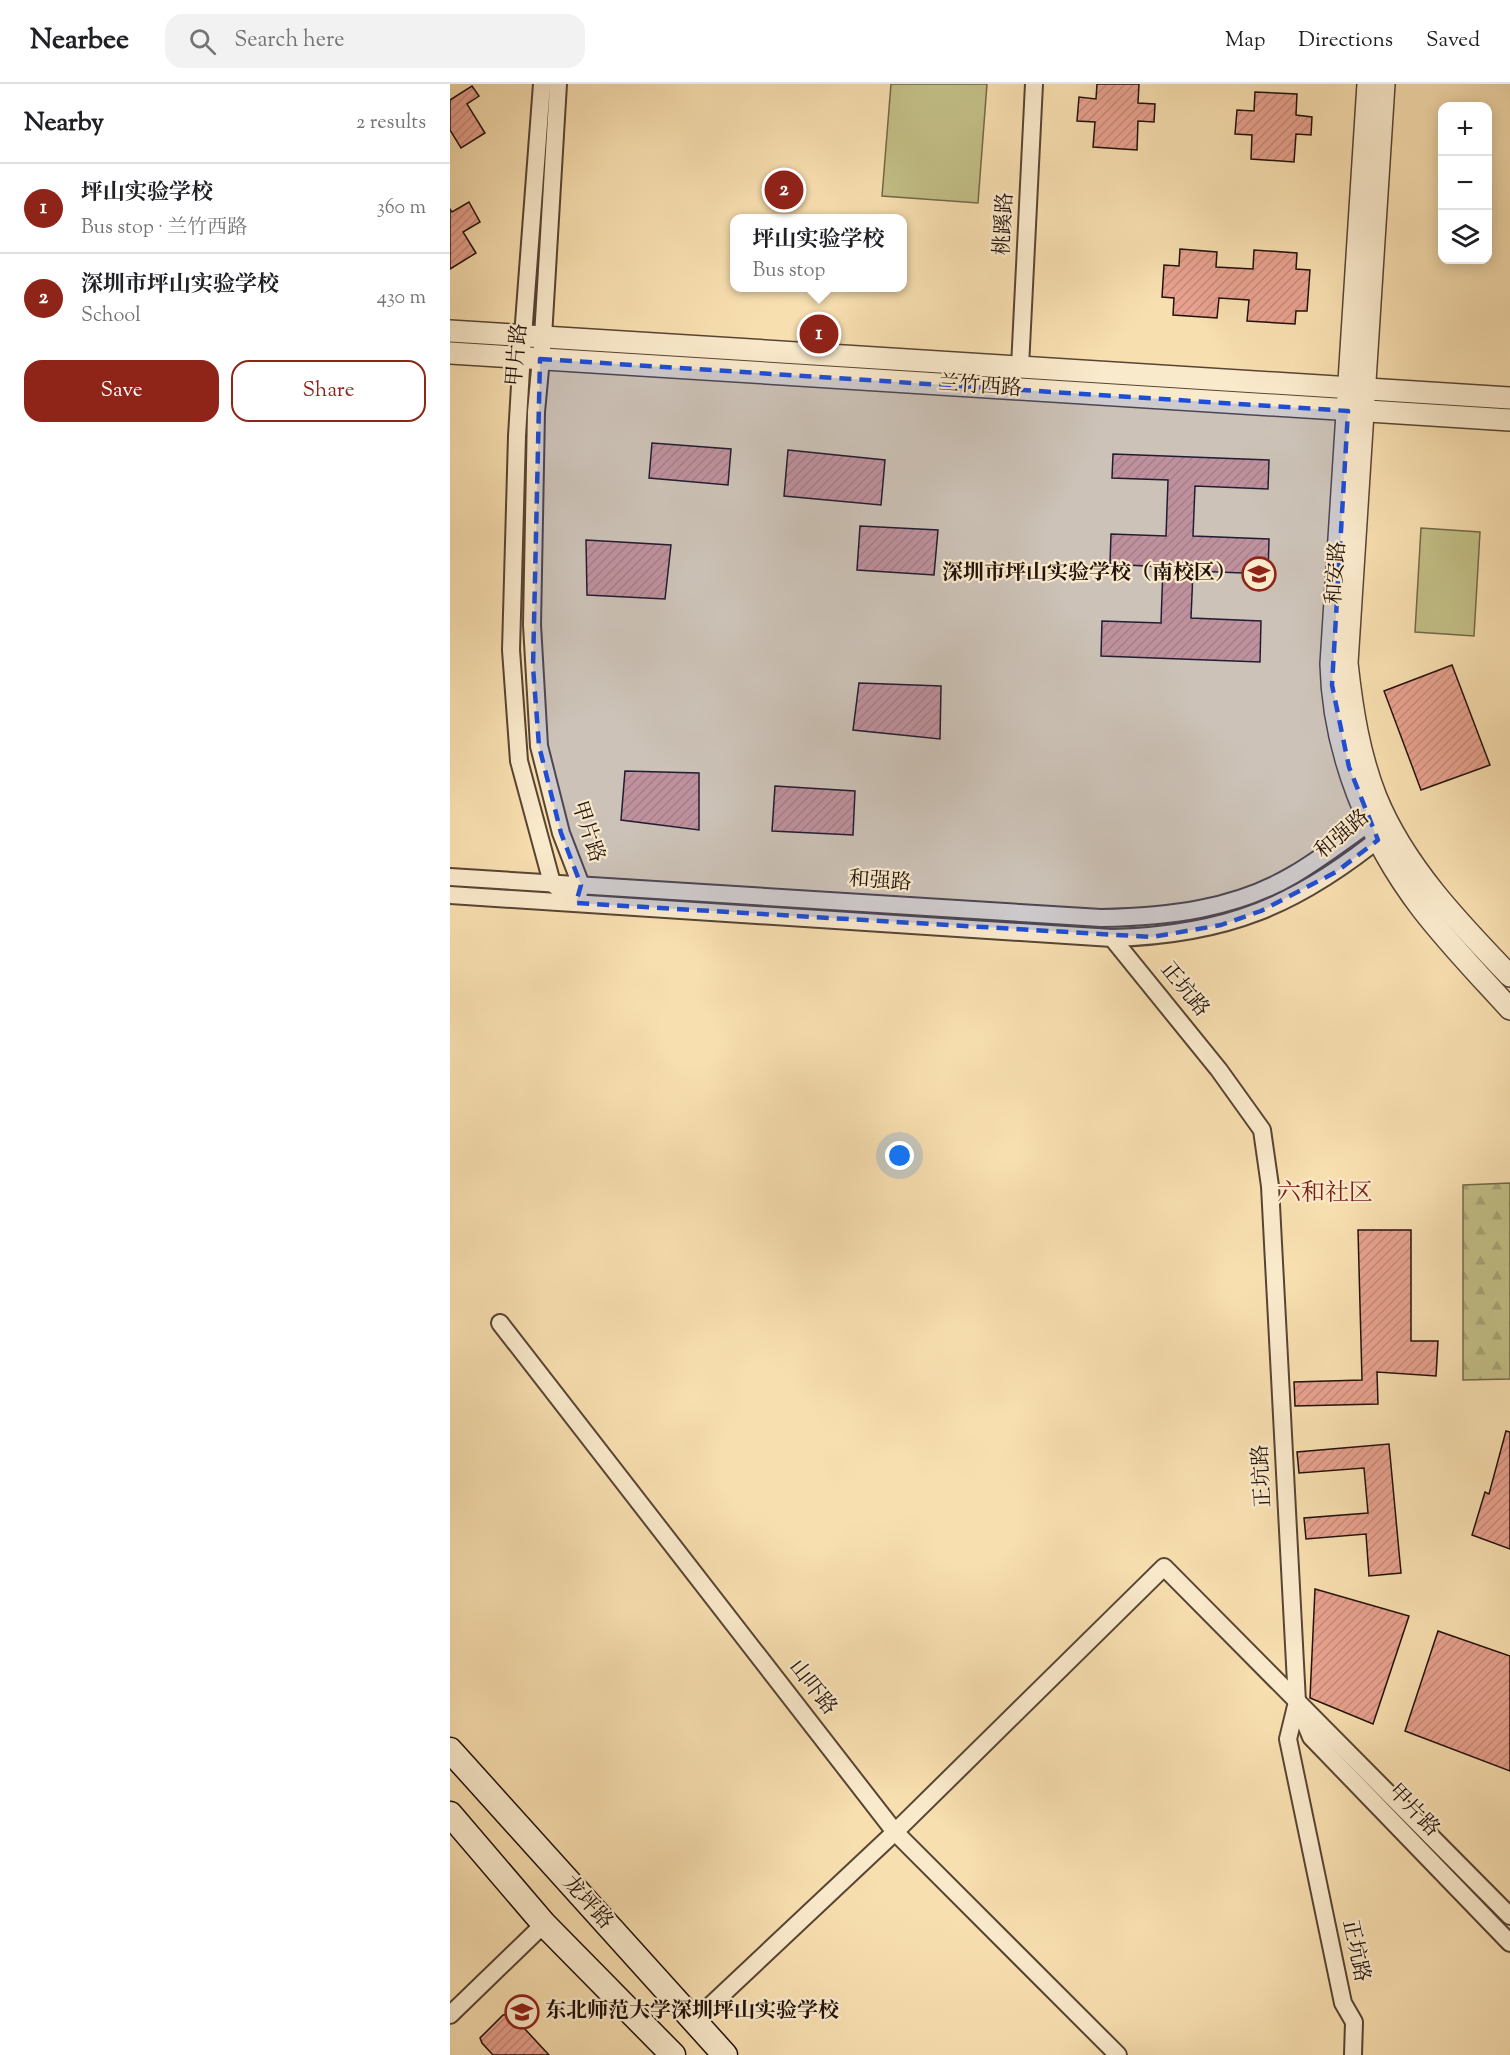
<!DOCTYPE html>
<html lang="en">
<head>
<meta charset="utf-8">
<style>
	:root { --surface:#fff; --page:#f2f2f2; --text:#202124; --muted:#757577; --line:#e0e0e0; --accent:#8f2418 }
	body { margin:0; font-family:"Sorts Mill Goudy","Noto Serif SC",serif; background:var(--page); color:var(--text) }
	.controls { position:absolute; right:18px; top:18px; display:grid; overflow:hidden; border-radius:12px; box-shadow:0 3px 15px #0003 }
	.controls button { width:54px; height:54px; display:grid; place-items:center; padding:0; border:0; border-bottom:2px solid var(--line); background:var(--surface); color:var(--text); font:30px sans-serif }
	.you { position:absolute; left:450px; top:1072px; width:21px; height:21px; margin:-15px; border:4px solid #fff; border-radius:50%; background:#1a73e8; box-shadow:0 0 0 9px #1a73e833 }
	.badge { display:grid; place-items:center; width:39px; height:39px; border-radius:50%; background:var(--accent); color:#fff; font-size:20px; font-weight:700 }
	.pin { position:absolute; translate:-50% -50%; border:3px solid #fff; box-shadow:0 2px 6px #0006 }
	.popup { position:absolute; left:280px; top:130px; width:177px; height:78px; box-sizing:border-box; display:grid; place-content:center; border-radius:12px; background:var(--surface); filter:drop-shadow(0 2px 4px #0005); font-size:20px; white-space:nowrap; color:var(--muted) }
	.popup b { font-size:22px; color:var(--text) }
	.popup::after { content:''; position:absolute; left:50%; top:100%; margin-left:-12px; border:12px solid transparent; border-top-color:var(--surface) }
	.list { margin:0; padding:0; list-style:none }
	h2 { display:flex; justify-content:space-between; align-items:center; height:78px; margin:0; padding:0 24px; font-size:26px }
	h2 small { font-size:20px; font-weight:400; color:var(--muted) }
	.list li { display:grid; grid-template-columns:39px 1fr auto; gap:18px; align-items:center; box-sizing:border-box; height:90px; padding:0 24px; border-top:2px solid var(--line) }
	.list b { display:block; font-size:22px; white-space:nowrap }
	.list p { margin:0; font-size:20px; white-space:nowrap; color:var(--muted) }
	.list em { font-size:20px; font-style:normal; color:var(--muted) }
	.actions { display:flex; gap:12px; padding:18px 24px }
	.actions a { flex:1; padding:14px 0; border:2px solid var(--accent); border-radius:18px; text-align:center; font-size:21px; color:var(--accent) }
	.actions .main { background:var(--accent); color:#fff }
	.icon { flex:none; width:33px; height:33px; fill:none; stroke:currentColor; stroke-width:2; stroke-linecap:round; stroke-linejoin:round }
	.map { position:relative; flex:none; width:1060px; height:1971px; overflow:hidden }
	header { display:flex; align-items:center; gap:36px; box-sizing:border-box; height:84px; padding:0 30px; background:var(--surface); border-bottom:2px solid var(--line) }
	header strong { font-size:28px }
	nav { display:flex; gap:33px; margin-inline-start:auto; font-size:21px }
	.search { width:420px; height:54px; background:var(--page); display:flex; align-items:center; gap:15px; box-sizing:border-box; padding:0 21px; border-radius:18px; color:var(--muted); font-size:22px }
	main { display:flex }
	aside { flex:1; background:var(--surface) }
	.map>svg:first-child { display:block }
	.forest { fill:url(#forest-firs); stroke:#726849; stroke-width:1.5 }
	.green { fill:#c3c087; stroke:#726849; stroke-width:1.5 }
	.building { fill:url(#building-hatch); stroke:#22110b; stroke-width:1.5 }
	.lines { fill:none; stroke-linecap:round; stroke-linejoin:round }
	.minor-casing { stroke:#584434; stroke-width:20 }
	.tertiary-casing { stroke:#584434; stroke-width:24 }
	.secondary-casing { stroke:#22110b; stroke-width:27 }
	.minor { stroke:#faeacc; stroke-width:16 }
	.tertiary { stroke:#faeacc; stroke-width:21 }
	.secondary { stroke:#faeacc; stroke-width:24 }
	.marked { fill:#1d4ed8; fill-opacity:0.2; stroke:#1d4ed8; stroke-width:4.5; stroke-dasharray:12 8; stroke-linejoin:round }
	.labels { text-anchor:middle; dominant-baseline:central; stroke-width:4.5; stroke-linejoin:round; paint-order:stroke }
	.street-label { font-size:21px; fill:#22110b; stroke:#faeacc }
	.poi-label { font-size:21px; font-weight:bold; fill:#22110b; stroke:#faeacc; text-anchor:end }
	.quarter-label { font-size:24px; fill:#7a1f14; stroke:#faeacc }
</style>
</head>
<body>
<header>
<strong>Nearbee</strong>
<div class="search"><svg class="icon" aria-label="search" viewBox="0 0 24 24"><circle cx="10" cy="10" r="6"/><path d="M15 15l6 6"/></svg>Search here</div>
<nav><a>Map</a><a>Directions</a><a>Saved</a></nav>
</header>
<main>
<aside>
<h2>Nearby<small>2 results</small></h2>
<ul class="list">
<li><span class="badge">1</span><div><b>坪山实验学校</b><p>Bus stop · 兰竹西路</p></div><em>360 m</em></li>
<li><span class="badge">2</span><div><b>深圳市坪山实验学校</b><p>School</p></div><em>430 m</em></li>
</ul>
<div class="actions"><a class="main">Save</a><a>Share</a></div>
</aside>
<div class="map">
<svg width="1060" height="1971" viewBox="0 0 1060 1971">
	<defs>
		<pattern id="forest-firs" width="22" height="20" patternUnits="userSpaceOnUse" patternTransform="scale(1.5)"><rect width="22" height="20" fill="#c3c087"/><path d="M5 1l3.5 6h-7zM16 11l3.5 6h-7z" fill="#a7a473"/></pattern>
		<pattern id="building-hatch" width="6" height="6" patternUnits="userSpaceOnUse" patternTransform="scale(1.5)"><rect width="6" height="6" fill="#e8a28f"/><path d="M-1 1l2-2M0 6l6-6M5 7l2-2" fill="none" stroke="#c78a7a"/></pattern>
	</defs>
	<rect width="100%" height="100%" fill="#f8dfb0"/>
	<filter id="stains"><feTurbulence type="fractalNoise" baseFrequency=".00333" numOctaves="4"/><feColorMatrix values="0 0 0 0 .2 0 0 0 0 .09 0 0 0 0 .02 0 0 0 .5 -.17"/></filter>
	<radialGradient id="worn" r=".72"><stop offset=".6" stop-color="#630" stop-opacity="0"/><stop offset="1" stop-color="#630" stop-opacity=".3"/></radialGradient>
	<polygon class="forest" points="1060,1099 1060,1295 1013,1296 1013,1101"/>
	<g class="green">
		<polygon points="441,0 537,0 528,119 432,112"/>
		<polygon points="971,444 1030,448 1024,552 965,548"/>
	</g>
	<g class="building">
		<polygon points="647,0 689,0 688,19 705,20 704,38 688,37 687,66 643,63 645,38 627,37 629,13 646,15"/>
		<polygon points="22,2 29,12 17,20 35,49 11,64 0,46 0,16"/>
		<polygon points="805,8 847,10 846,31 862,33 861,51 846,50 844,78 801,75 802,51 785,50 787,26 804,27"/>
		<polygon points="19,118 30,138 13,148 26,169 0,185 0,125 2,128"/>
		<polygon points="730,165 767,168 766,183 803,185 804,166 847,169 846,185 860,186 857,227 846,227 845,240 797,237 799,216 769,214 767,234 723,231 724,214 712,213 714,181 729,182"/>
		<polygon points="202,359 281,365 278,401 199,394"/>
		<polygon points="338,366 435,376 431,421 334,412"/>
		<polygon points="663,370 819,376 818,405 745,402 743,452 819,455 818,490 743,487 741,534 811,537 810,578 651,572 652,537 711,539 713,483 660,480 661,450 716,452 718,396 662,394"/>
		<polygon points="410,442 488,446 484,491 407,486"/>
		<polygon points="136,456 221,461 215,515 137,511"/>
		<polygon points="1002,581 1040,681 971,706 934,607"/>
		<polygon points="409,599 491,602 490,655 403,646"/>
		<polygon points="175,687 249,689 249,746 171,736"/>
		<polygon points="325,702 405,707 403,751 322,747"/>
		<polygon points="908,1146 961,1146 961,1257 988,1257 986,1292 927,1288 928,1320 845,1322 844,1298 912,1296"/>
		<polygon points="1056,1347 1060,1348 1060,1465 1022,1451 1035,1408 1039,1410"/>
		<polygon points="939,1360 951,1489 919,1492 916,1450 856,1455 854,1434 918,1429 914,1384 849,1389 847,1368"/>
		<polygon points="865,1505 959,1532 923,1640 860,1614"/>
		<polygon points="988,1547 1060,1572 1060,1687 955,1647"/>
		<polygon points="61,1930 99,1971 43,1971 32,1959 30,1954 53,1931"/>
	</g>
	<g class="lines">
		<defs>
			<g id="minor">
				<polyline points="92,0 73,252 67,352 61,566 69,677 102,799 126,819 131,801 111,749 89,662 82,541 86,328 93,253 108,0"/>
				<polyline points="570,283 584,0"/>
				<path d="M0 793 651 834C718 833 785 825 843 791 870 775 895 756 920 738L929 741"/>
				<path d="M0 811 662 854C777 851 848 821 936 749"/>
				<polyline points="662,854 769,986 812,1046 820,1102 847,1618 838,1655 893,1919 904,1938 903,1971"/>
				<polyline points="50,1239 445,1748 668,1971"/>
				<polyline points="848,1621 861,1653 1060,1859"/>
				<polyline points="0,1931 94,1840"/>
				<polyline points="244,1937 445,1748 714,1483 1060,1832"/>
			</g>
			<g id="tertiary">
				<path d="M918 0 881 580C883 668 919 756 972 825 999 860 1030 892 1060 925"/>
				<path d="M934 0 897 579C902 625 909 670 926 713 954 782 1009 839 1060 892"/>
				<polyline points="0,247 1060,314"/>
				<polyline points="0,269 1060,336"/>
			</g>
			<g id="secondary">
				<polyline points="0,1666 275,1971"/>
				<polyline points="0,1730 94,1840 223,1971"/>
			</g>
		</defs>
		<use href="#minor" class="minor-casing"/>
		<use href="#tertiary" class="tertiary-casing"/>
		<use href="#secondary" class="secondary-casing"/>
		<use href="#minor" class="minor"/>
		<use href="#tertiary" class="tertiary"/>
		<use href="#secondary" class="secondary"/>
	</g>
	<path class="marked" d="M90 275 898 327 882 601 899 683 928 756 886 788 811 827 771 841 702 853 126 819 131 801 111 749 89 662 83 583Z"/>
	<defs>
		<symbol id="school-ring" viewBox="-11 -11 22 22"><circle r="9.5" fill="#faeacc" stroke="#8f2418" stroke-width="1.5"/><path d="M0-5L7-2L0 1L-7-2ZM-4 1L0 2.5L4 1V4Q0 6-4 4Z" fill="#8f2418"/></symbol>
	</defs>
	<g fill-rule="evenodd">
		<use href="#school-ring" x="790" y="471" width="38" height="38"/>
		<use href="#school-ring" x="53" y="1909" width="38" height="38"/>
	</g>
	<g class="labels">
		<g class="street-label">
			<text transform="translate(555 140) rotate(-87)">桃蹊路</text>
			<text transform="translate(68 271) rotate(-85)">甲片路</text>
			<text transform="translate(530 303) rotate(4)">兰竹西路</text>
			<text transform="translate(887 489) rotate(-86)">和安路</text>
			<text transform="translate(137 748) rotate(72)">甲片路</text>
			<text transform="translate(893 751) rotate(-40)">和强路</text>
			<text transform="translate(430 798) rotate(4)">和强路</text>
			<text transform="translate(734 906) rotate(51)">正坑路</text>
			<text transform="translate(813 1392) rotate(-93)">正坑路</text>
			<text transform="translate(362 1604) rotate(52)">山吓路</text>
			<text transform="translate(963 1727) rotate(46)">甲片路</text>
			<text transform="translate(137 1819) rotate(48)">龙坪路</text>
			<text transform="translate(905 1867) rotate(78)">正坑路</text>
		</g>
		<g class="poi-label">
			<text x="786" y="490">深圳市坪山实验学校（南校区）</text>
			<text x="95" y="1928" text-anchor="start">东北师范大学深圳坪山实验学校</text>
		</g>
		<g class="quarter-label">
			<text x="875" y="1110">六和社区</text>
		</g>
	</g>
	<rect width="100%" height="100%" filter="url(#stains)"/>
	<rect width="100%" height="100%" fill="url(#worn)"/>
</svg>
<div class="controls">
<button>+</button>
<button>−</button>
<button><svg class="icon" aria-label="layers" viewBox="0 0 24 24"><path d="M12 4l9 5-9 5-9-5zM3 14l9 5 9-5"/></svg></button>
</div>
<div class="you"></div>
<div class="pin badge" style="left:369px;top:250px">1</div>
<div class="popup"><b>坪山实验学校</b>Bus stop</div>
<div class="pin badge" style="left:334px;top:106px">2</div>
</div>
</main>
</body>
</html>
